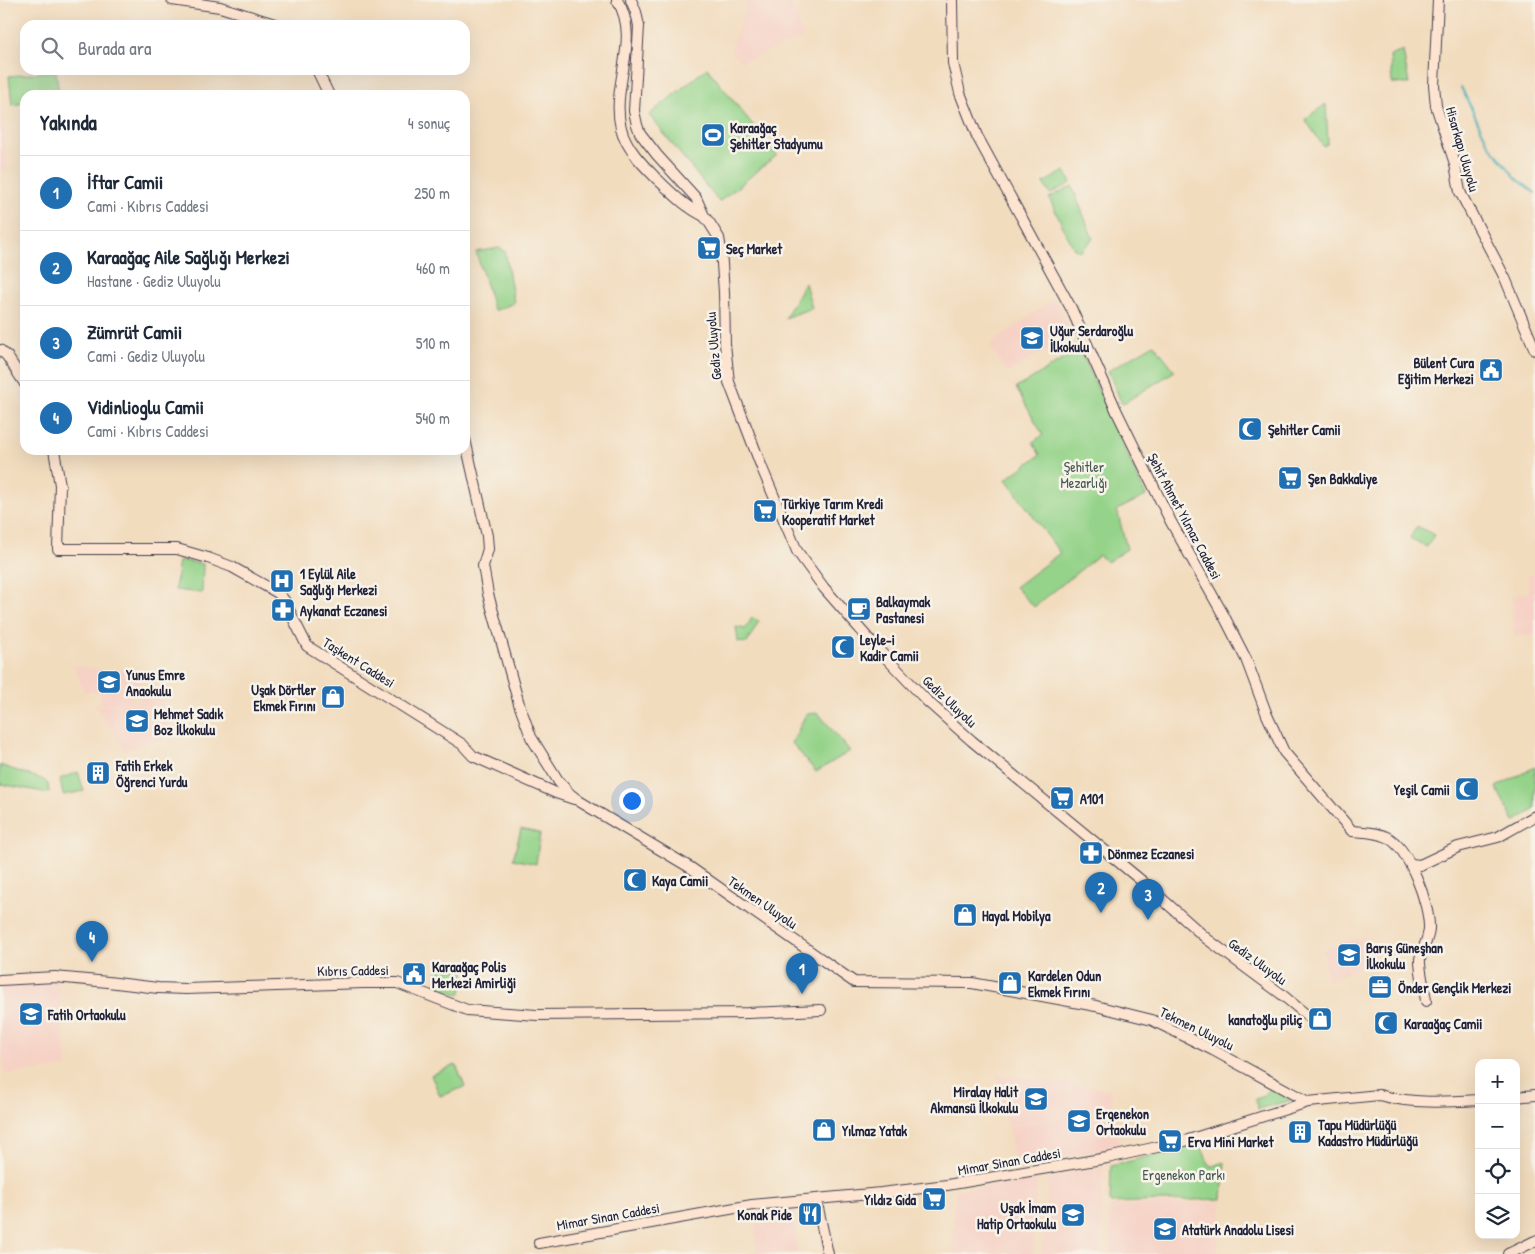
<!DOCTYPE html>
<html lang="tr">
<head>
<meta charset="utf-8">
<style>
	:root { --surface:#fff; --page:#f2f2f3; --text:#1f2937; --muted:#747a83; --line:#e0e1e3; --accent:#1f6fb2 }
	body { margin:0; font-family:"Patrick Hand",sans-serif; background:var(--page); color:var(--text) }
	.controls { position:absolute; right:15px; bottom:15px; display:grid; overflow:hidden; border-radius:10px; box-shadow:0 5px 20px #0002 }
	.controls button { width:45px; height:45px; display:grid; place-items:center; padding:0; border:0; border-bottom:1px solid var(--line); background:var(--surface); color:var(--text); font:25px sans-serif }
	.you { position:absolute; left:631px; top:800px; width:18px; height:18px; margin:-12px; border:4px solid #fff; border-radius:50%; background:#1a73e8; box-shadow:0 0 0 8px #1a73e833 }
	.badge { display:grid; place-items:center; width:32px; height:32px; border-radius:50%; background:var(--accent); color:#fff; font-size:16px; font-weight:700 }
	.pin { position:absolute; translate:-50% -41px; filter:drop-shadow(0 1px 2px #0008) }
	.pin::after { content:''; position:absolute; top:26px; width:18px; height:15px; background:inherit; clip-path:polygon(0 0,100% 0,50% 100%) }
	.list { margin:0; padding:0; list-style:none }
	h2 { display:flex; justify-content:space-between; align-items:center; height:65px; margin:0; padding:0 20px; font-size:21px }
	h2 small { font-size:16px; font-weight:400; color:var(--muted) }
	.list li { display:grid; grid-template-columns:32px 1fr auto; gap:15px; align-items:center; box-sizing:border-box; height:75px; padding:0 20px; border-top:1px solid var(--line) }
	.list b { display:block; font-size:19px; white-space:nowrap }
	.list p { margin:0; font-size:16px; white-space:nowrap; color:var(--muted) }
	.list em { font-size:16px; font-style:normal; color:var(--muted) }
	.icon { flex:none; width:28px; height:28px; fill:none; stroke:currentColor; stroke-width:2; stroke-linecap:round; stroke-linejoin:round }
	.map { position:relative; flex:none; width:1535px; height:1254px; overflow:hidden }
	.search { position:absolute; background:var(--surface); box-shadow:0 5px 20px #0002; left:20px; top:20px; width:450px; height:55px; display:flex; align-items:center; gap:12px; box-sizing:border-box; padding:0 18px; border-radius:15px; color:var(--muted); font-size:19px }
	.panel { position:absolute; background:var(--surface); box-shadow:0 5px 20px #0002; left:20px; top:90px; width:450px; height:365px; border-radius:15px }
	.map>svg:first-child { display:block }
	.built { fill:#f6d1c5 }
	.green { fill:#94d389; stroke:#5b7a62 }
	.lines { fill:none; stroke-linecap:round; stroke-linejoin:round }
	.stream { stroke:#3cadb6; stroke-width:2 }
	.secondary-casing { stroke:#413e4f; stroke-width:12 }
	.secondary { stroke:#fde4d1; stroke-width:10 }
	.labels { text-anchor:middle; dominant-baseline:central; stroke-width:5; stroke-linejoin:round; paint-order:stroke }
	.poi-label { font-size:14px; font-weight:bold; fill:#22223b; stroke:#f7f3e8; text-anchor:start }
	.street-label { font-size:14px; fill:#22223b; stroke:#f7f3e8 }
	.park-label { font-size:14px; fill:#445752; stroke:#f7f3e8 }
</style>
</head>
<body>
<div class="map">
<svg width="1535" height="1254" viewBox="0 0 1535 1254">
	<rect width="100%" height="100%" fill="#f7f3e8"/>
	<filter id="ink" filterUnits="userSpaceOnUse"><feTurbulence type="fractalNoise" baseFrequency=".02" numOctaves="2"/><feDisplacementMap in="SourceGraphic" scale="10" xChannelSelector="R" yChannelSelector="G"/><feConvolveMatrix kernelMatrix="1 2 1 2 8 2 1 2 1" color-interpolation-filters="sRGB"/></filter>
	<filter id="wash" filterUnits="userSpaceOnUse"><feTurbulence type="fractalNoise" baseFrequency=".0096" numOctaves="4" result="noise"/><feDisplacementMap in="SourceGraphic" scale="20" xChannelSelector="R" yChannelSelector="G"/><feGaussianBlur stdDeviation="1.12" result="paint"/><feColorMatrix in="noise" values="0 0 0 0 0 0 0 0 0 0 0 0 0 0 0 0 0 1.4 0 .05"/><feComposite in="paint" operator="in"/></filter>
	<g filter="url(#wash)">
		<rect width="100%" height="100%" fill="#f2dcbe"/>
		<g class="built">
			<polygon points="748,0 790,0 804,38 741,62 730,50"/>
			<polygon points="0,98 8,170 0,172"/>
			<polygon points="1055,298 1073,334 1007,373 991,347 991,343"/>
			<polygon points="1527,575 1535,575 1535,635 1514,636 1512,595 1529,593"/>
			<polygon points="74,665 113,673 138,667 139,694 132,694 132,703 101,704 100,692 84,692"/>
			<polygon points="158,686 173,736 125,750 95,705 133,704"/>
			<polygon points="1365,936 1376,961 1328,980 1323,961 1326,959 1322,950"/>
			<polygon points="58,981 67,1067 5,1074 0,1042 0,986"/>
			<polygon points="997,1074 1069,1084 1074,1114 1007,1126"/>
			<polygon points="1070,1084 1110,1089 1120,1147 1016,1166 1009,1127 1076,1115"/>
			<polygon points="1103,1167 1100,1254 1042,1254 1049,1175"/>
			<polygon points="1037,1179 1033,1254 953,1254 955,1191"/>
			<polygon points="1222,1202 1217,1254 1115,1254 1111,1253 1109,1206"/>
			<polygon points="794,1206 797,1254 756,1254 757,1209"/>
		</g>
		<g class="green">
			<polygon points="1403,51 1409,84 1392,83 1390,56"/>
			<polygon points="707,68 777,155 719,202 649,115"/>
			<polygon points="56,71 59,95 25,95 25,103 12,105 9,76"/>
			<polygon points="1326,104 1328,143 1326,145 1323,146 1305,119"/>
			<polygon points="1065,171 1071,183 1050,194 1043,183"/>
			<polygon points="1072,186 1093,239 1081,251 1074,249 1049,198"/>
			<polygon points="499,248 505,251 514,303 494,311 476,252"/>
			<polygon points="805,283 812,308 785,318"/>
			<polygon points="1154,344 1175,371 1122,404 1108,371"/>
			<polygon points="1080,349 1146,496 1117,510 1127,549 1107,562 1099,555 1034,607 1015,587 1060,553 1006,479 1040,455 1033,442 1043,435 1016,388"/>
			<polygon points="1417,526 1434,535 1427,547 1410,538"/>
			<polygon points="179,560 203,564 202,593 175,590"/>
			<polygon points="752,618 759,621 747,643 738,642 736,627 745,629"/>
			<polygon points="818,713 850,751 816,772 792,743 806,714"/>
			<polygon points="0,765 44,780 48,784 49,793 0,784"/>
			<polygon points="1535,767 1535,809 1514,822 1496,787"/>
			<polygon points="78,772 84,791 63,795 60,779"/>
			<polygon points="521,829 540,833 536,864 513,859"/>
			<polygon points="439,966 464,972 461,993 459,994 435,988"/>
			<polygon points="456,1065 465,1087 440,1096 431,1075"/>
			<polygon points="1271,1087 1292,1100 1258,1109 1255,1099 1262,1097"/>
			<polygon points="1200,1143 1209,1165 1213,1166 1225,1162 1222,1199 1110,1203 1111,1166"/>
		</g>
		<g class="lines">
			<polyline class="stream" points="1461,87 1488,143 1516,178 1535,193"/>
		</g>
	</g>
	<g filter="url(#ink)">
		<g class="lines">
			<defs>
				<g id="secondary">
					<polyline points="172,0 220,7 278,25"/>
					<path d="M617 0C642 39 610 86 621 128 626 148 642 164 656 178 671 192 685 207 704 216"/>
					<polyline points="631,0 636,12 639,26 634,111 637,125 640,133 657,155 696,198 704,216 709,222 719,238 721,250 724,292 725,344 729,382 762,468 797,551 824,588 874,645 927,701 972,741 1143,882 1207,939 1280,993 1309,1017"/>
					<path d="M952 0 953 63 960 93 977 136 1071 308 1117 412 1171 522 1224 616 1246 659 1267 715 1284 752 1352 831C1363 832 1377 832 1387 837 1409 848 1430 905 1429 929 1428 941 1422 949 1420 959 1419 967 1425 992 1426 1001"/>
					<polyline points="1438,0 1434,85 1436,106 1455,164 1460,192 1505,278 1535,350"/>
					<polyline points="317,70 329,95"/>
					<polyline points="0,350 7,356 25,384"/>
					<polyline points="465,439 487,536 488,549 483,566 488,594 519,704 531,737 559,782 570,794 579,801 691,868 854,982 972,983 1096,1006 1152,1020 1213,1050 1308,1102"/>
					<polyline points="54,450 60,485 58,549 177,549 208,558 232,567 278,593 284,600 307,646 462,744 473,756 556,793 574,799"/>
					<polyline points="1411,864 1420,865 1458,847 1498,837 1535,816"/>
					<polyline points="0,980 55,977 108,982 158,988 186,989 363,983 397,983 467,1010 537,1015 748,1013 821,1010"/>
					<polyline points="1516,1097 1535,1095"/>
					<polyline points="816,1199 828,1254"/>
					<path d="M539 1243 752 1205 881 1193 947 1185 1107 1158 1185 1141 1308 1102 1379 1095C1411 1104 1446 1102 1479 1100"/>
					<polyline points="1508,1254 1535,1241"/>
				</g>
			</defs>
			<use href="#secondary" class="secondary-casing"/>
			<use href="#secondary" class="secondary"/>
		</g>
	</g>
	<defs>
		<symbol id="stadium-square" viewBox="-11 -11 22 22"><rect x="-9" y="-9" width="18" height="18" rx="4" fill="#1f6fb2" stroke="#f7f3e8"/><path d="M0-5a6.5 5 0 1 0 0 10a6.5 5 0 1 0 0-10ZM-3.5-1.8h7v3.6h-7Z" fill="#fff"/></symbol>
		<symbol id="supermarket-square" viewBox="-11 -11 22 22"><rect x="-9" y="-9" width="18" height="18" rx="4" fill="#1f6fb2" stroke="#f7f3e8"/><path d="M-6-5.5h2.5l.6 2H6L4.5 2H-2.5L-4.4-4H-6ZM-1.5 3.2a1.3 1.3 0 1 0 .1 0ZM3 3.2a1.3 1.3 0 1 0 .1 0Z" fill="#fff"/></symbol>
		<symbol id="school-square" viewBox="-11 -11 22 22"><rect x="-9" y="-9" width="18" height="18" rx="4" fill="#1f6fb2" stroke="#f7f3e8"/><path d="M0-5L7-2L0 1L-7-2ZM-4 1L0 2.5L4 1V4Q0 6-4 4Z" fill="#fff"/></symbol>
		<symbol id="civic-square" viewBox="-11 -11 22 22"><rect x="-9" y="-9" width="18" height="18" rx="4" fill="#1f6fb2" stroke="#f7f3e8"/><path d="M-.6-6.5H3V-4.5H.6V-3L4-1V1h2V6H-6V1h2V-1L-.6-3ZM-1.2 2.5V6h2.4V2.5Z" fill="#fff"/></symbol>
		<symbol id="mosque-square" viewBox="-11 -11 22 22"><rect x="-9" y="-9" width="18" height="18" rx="4" fill="#1f6fb2" stroke="#f7f3e8"/><path d="M3.5-4.9A6 6 0 1 0 3.5 4.9A5 5 0 1 1 3.5-4.9Z" fill="#fff"/></symbol>
		<symbol id="hospital-square" viewBox="-11 -11 22 22"><rect x="-9" y="-9" width="18" height="18" rx="4" fill="#1f6fb2" stroke="#f7f3e8"/><path d="M-5-5h3v3.5h4V-5h3V5h-3V1.5h-4V5h-3Z" fill="#fff"/></symbol>
		<symbol id="cafe-square" viewBox="-11 -11 22 22"><rect x="-9" y="-9" width="18" height="18" rx="4" fill="#1f6fb2" stroke="#f7f3e8"/><path d="M-5.5-4.5H6V0H3Q3 3.5 0 3.5H-2.5Q-5.5 3.5-5.5 0ZM3-3.2v2h1.7v-2ZM-6 4.5H4V6H-6Z" fill="#fff"/></symbol>
		<symbol id="pharmacy-square" viewBox="-11 -11 22 22"><rect x="-9" y="-9" width="18" height="18" rx="4" fill="#1f6fb2" stroke="#f7f3e8"/><path d="M-2-6h4v4h4v4h-4v4h-4v-4h-4v-4h4Z" fill="#fff"/></symbol>
		<symbol id="shop-square" viewBox="-11 -11 22 22"><rect x="-9" y="-9" width="18" height="18" rx="4" fill="#1f6fb2" stroke="#f7f3e8"/><path d="M-5-2.5h2.3a2.7 3.5 0 0 1 5.4 0H5L5.5 6h-11ZM-1.5-2.5h3a1.5 2.3 0 0 0-3 0Z" fill="#fff"/></symbol>
		<symbol id="building-square" viewBox="-11 -11 22 22"><rect x="-9" y="-9" width="18" height="18" rx="4" fill="#1f6fb2" stroke="#f7f3e8"/><path d="M-4-6H4V6H1V3H-1V6H-4ZM-2.5-4.3h1.7v1.8h-1.7ZM.8-4.3h1.7v1.8H.8ZM-2.5-1h1.7V.8h-1.7ZM.8-1h1.7V.8H.8Z" fill="#fff"/></symbol>
		<symbol id="office-square" viewBox="-11 -11 22 22"><rect x="-9" y="-9" width="18" height="18" rx="4" fill="#1f6fb2" stroke="#f7f3e8"/><path d="M-6-3h4V-5.5h4V-3h4V5H-6ZM-1-4.5V-3h2v-1.5ZM-6 0V1H6V0Z" fill="#fff"/></symbol>
		<symbol id="restaurant-square" viewBox="-11 -11 22 22"><rect x="-9" y="-9" width="18" height="18" rx="4" fill="#1f6fb2" stroke="#f7f3e8"/><path d="M-5-6h1v4h1v-4h1v4h1v-4h1v5L-1.5 .5V6h-2V.5L-5-1ZM5-6V6H3V1.5H1.5Q1.5-4 5-6Z" fill="#fff"/></symbol>
	</defs>
	<g fill-rule="evenodd">
		<use href="#stadium-square" x="699" y="121" width="28" height="28"/>
		<use href="#supermarket-square" x="695" y="234" width="28" height="28"/>
		<use href="#school-square" x="1018" y="324" width="28" height="28"/>
		<use href="#civic-square" x="1477" y="356" width="28" height="28"/>
		<use href="#mosque-square" x="1236" y="415" width="28" height="28"/>
		<use href="#supermarket-square" x="1276" y="464" width="28" height="28"/>
		<use href="#supermarket-square" x="751" y="497" width="28" height="28"/>
		<use href="#hospital-square" x="268" y="567" width="28" height="28"/>
		<use href="#cafe-square" x="845" y="595" width="28" height="28"/>
		<use href="#pharmacy-square" x="269" y="596" width="28" height="28"/>
		<use href="#mosque-square" x="829" y="633" width="28" height="28"/>
		<use href="#school-square" x="95" y="668" width="28" height="28"/>
		<use href="#shop-square" x="319" y="683" width="28" height="28"/>
		<use href="#school-square" x="123" y="707" width="28" height="28"/>
		<use href="#building-square" x="84" y="759" width="28" height="28"/>
		<use href="#mosque-square" x="1453" y="775" width="28" height="28"/>
		<use href="#supermarket-square" x="1048" y="784" width="28" height="28"/>
		<use href="#pharmacy-square" x="1077" y="839" width="28" height="28"/>
		<use href="#mosque-square" x="621" y="866" width="28" height="28"/>
		<use href="#shop-square" x="951" y="901" width="28" height="28"/>
		<use href="#school-square" x="1335" y="941" width="28" height="28"/>
		<use href="#civic-square" x="400" y="960" width="28" height="28"/>
		<use href="#shop-square" x="996" y="969" width="28" height="28"/>
		<use href="#office-square" x="1366" y="973" width="28" height="28"/>
		<use href="#school-square" x="17" y="1000" width="28" height="28"/>
		<use href="#shop-square" x="1306" y="1005" width="28" height="28"/>
		<use href="#mosque-square" x="1372" y="1009" width="28" height="28"/>
		<use href="#school-square" x="1022" y="1085" width="28" height="28"/>
		<use href="#school-square" x="1065" y="1107" width="28" height="28"/>
		<use href="#shop-square" x="810" y="1116" width="28" height="28"/>
		<use href="#building-square" x="1286" y="1118" width="28" height="28"/>
		<use href="#supermarket-square" x="1156" y="1127" width="28" height="28"/>
		<use href="#supermarket-square" x="920" y="1185" width="28" height="28"/>
		<use href="#restaurant-square" x="796" y="1200" width="28" height="28"/>
		<use href="#school-square" x="1059" y="1201" width="28" height="28"/>
		<use href="#school-square" x="1151" y="1215" width="28" height="28"/>
	</g>
	<g class="labels">
		<g class="poi-label">
			<text x="730" y="127">Karaağaç<tspan x="730" dy="16">Şehitler Stadyumu</tspan></text>
			<text x="726" y="248">Seç Market</text>
			<text x="1050" y="330">Uğur Serdaroğlu<tspan x="1050" dy="16">İlkokulu</tspan></text>
			<text x="1474" y="362" text-anchor="end">Bülent Cura<tspan x="1474" dy="16">Eğitim Merkezi</tspan></text>
			<text x="1268" y="429">Şehitler Camii</text>
			<text x="1308" y="478">Şen Bakkaliye</text>
			<text x="782" y="503">Türkiye Tarım Kredi<tspan x="782" dy="16">Kooperatif Market</tspan></text>
			<text x="300" y="573">1 Eylül Aile<tspan x="300" dy="16">Sağlığı Merkezi</tspan></text>
			<text x="876" y="601">Balkaymak<tspan x="876" dy="16">Pastanesi</tspan></text>
			<text x="300" y="610">Aykanat Eczanesi</text>
			<text x="860" y="639">Leyle-i<tspan x="860" dy="16">Kadir Camii</tspan></text>
			<text x="126" y="674">Yunus Emre<tspan x="126" dy="16">Anaokulu</tspan></text>
			<text x="316" y="689" text-anchor="end">Uşak Dörtler<tspan x="316" dy="16">Ekmek Fırını</tspan></text>
			<text x="154" y="713">Mehmet Sadık<tspan x="154" dy="16">Boz İlkokulu</tspan></text>
			<text x="116" y="765">Fatih Erkek<tspan x="116" dy="16">Öğrenci Yurdu</tspan></text>
			<text x="1450" y="789" text-anchor="end">Yeşil Camii</text>
			<text x="1080" y="798">A101</text>
			<text x="1108" y="853">Dönmez Eczanesi</text>
			<text x="652" y="880">Kaya Camii</text>
			<text x="982" y="915">Hayal Mobilya</text>
			<text x="1366" y="947">Barış Güneşhan<tspan x="1366" dy="16">İlkokulu</tspan></text>
			<text x="432" y="966">Karaağaç Polis<tspan x="432" dy="16">Merkezi Amirliği</tspan></text>
			<text x="1028" y="975">Kardelen Odun<tspan x="1028" dy="16">Ekmek Fırını</tspan></text>
			<text x="1398" y="987">Önder Gençlik Merkezi</text>
			<text x="48" y="1014">Fatih Ortaokulu</text>
			<text x="1302" y="1019" text-anchor="end">kanatoğlu piliç</text>
			<text x="1404" y="1023">Karaağaç Camii</text>
			<text x="1018" y="1091" text-anchor="end">Miralay Halit<tspan x="1018" dy="16">Akmansü İlkokulu</tspan></text>
			<text x="1096" y="1113">Ergenekon<tspan x="1096" dy="16">Ortaokulu</tspan></text>
			<text x="1318" y="1124">Tapu Müdürlüğü<tspan x="1318" dy="16">Kadastro Müdürlüğü</tspan></text>
			<text x="842" y="1130">Yılmaz Yatak</text>
			<text x="1188" y="1141">Erva Mini Market</text>
			<text x="916" y="1199" text-anchor="end">Yıldız Gıda</text>
			<text x="1056" y="1207" text-anchor="end">Uşak İmam<tspan x="1056" dy="16">Hatip Ortaokulu</tspan></text>
			<text x="792" y="1214" text-anchor="end">Konak Pide</text>
			<text x="1182" y="1229">Atatürk Anadolu Lisesi</text>
		</g>
		<g class="street-label">
			<text transform="translate(1463 149) rotate(74)">Hisarkapı Uluyolu</text>
			<text transform="translate(713 346) rotate(-95)">Gediz Uluyolu</text>
			<text transform="translate(1185 516) rotate(62)">Şehit Ahmet Yılmaz Caddesi</text>
			<text transform="translate(359 662) rotate(32)">Taşkent Caddesi</text>
			<text transform="translate(950 701) rotate(43)">Gediz Uluyolu</text>
			<text transform="translate(763 902) rotate(35)">Tekmen Uluyolu</text>
			<text transform="translate(1258 961) rotate(36)">Gediz Uluyolu</text>
			<text transform="translate(353 970) rotate(-1)">Kıbrıs Caddesi</text>
			<text transform="translate(1197 1028) rotate(26)">Tekmen Uluyolu</text>
			<text transform="translate(1009 1161) rotate(-10)">Mimar Sinan Caddesi</text>
			<text transform="translate(608 1216) rotate(-10)">Mimar Sinan Caddesi</text>
		</g>
		<g class="park-label">
			<text x="1084" y="466">Şehitler<tspan x="1084" dy="16">Mezarlığı</tspan></text>
			<text x="1184" y="1174">Ergenekon Parkı</text>
		</g>
	</g>
</svg>
<div class="controls">
<button>+</button>
<button>−</button>
<button><svg class="icon" aria-label="locate" viewBox="0 0 24 24"><circle cx="12" cy="12" r="6"/><path d="M12 2v4M12 18v4M2 12h4M18 12h4"/></svg></button>
<button><svg class="icon" aria-label="layers" viewBox="0 0 24 24"><path d="M12 4l9 5-9 5-9-5zM3 14l9 5 9-5"/></svg></button>
</div>
<div class="you"></div>
<div class="pin badge" style="left:802px;top:994px">1</div>
<div class="pin badge" style="left:1101px;top:913px">2</div>
<div class="pin badge" style="left:1148px;top:920px">3</div>
<div class="pin badge" style="left:92px;top:962px">4</div>
<div class="search"><svg class="icon" aria-label="search" viewBox="0 0 24 24"><circle cx="10" cy="10" r="6"/><path d="M15 15l6 6"/></svg>Burada ara</div>
<section class="panel">
<h2>Yakında<small>4 sonuç</small></h2>
<ul class="list">
<li><span class="badge">1</span><div><b>İftar Camii</b><p>Cami · Kıbrıs Caddesi</p></div><em>250 m</em></li>
<li><span class="badge">2</span><div><b>Karaağaç Aile Sağlığı Merkezi</b><p>Hastane · Gediz Uluyolu</p></div><em>460 m</em></li>
<li><span class="badge">3</span><div><b>Zümrüt Camii</b><p>Cami · Gediz Uluyolu</p></div><em>510 m</em></li>
<li><span class="badge">4</span><div><b>Vidinlioglu Camii</b><p>Cami · Kıbrıs Caddesi</p></div><em>540 m</em></li>
</ul>
</section>
</div>
</body>
</html>
